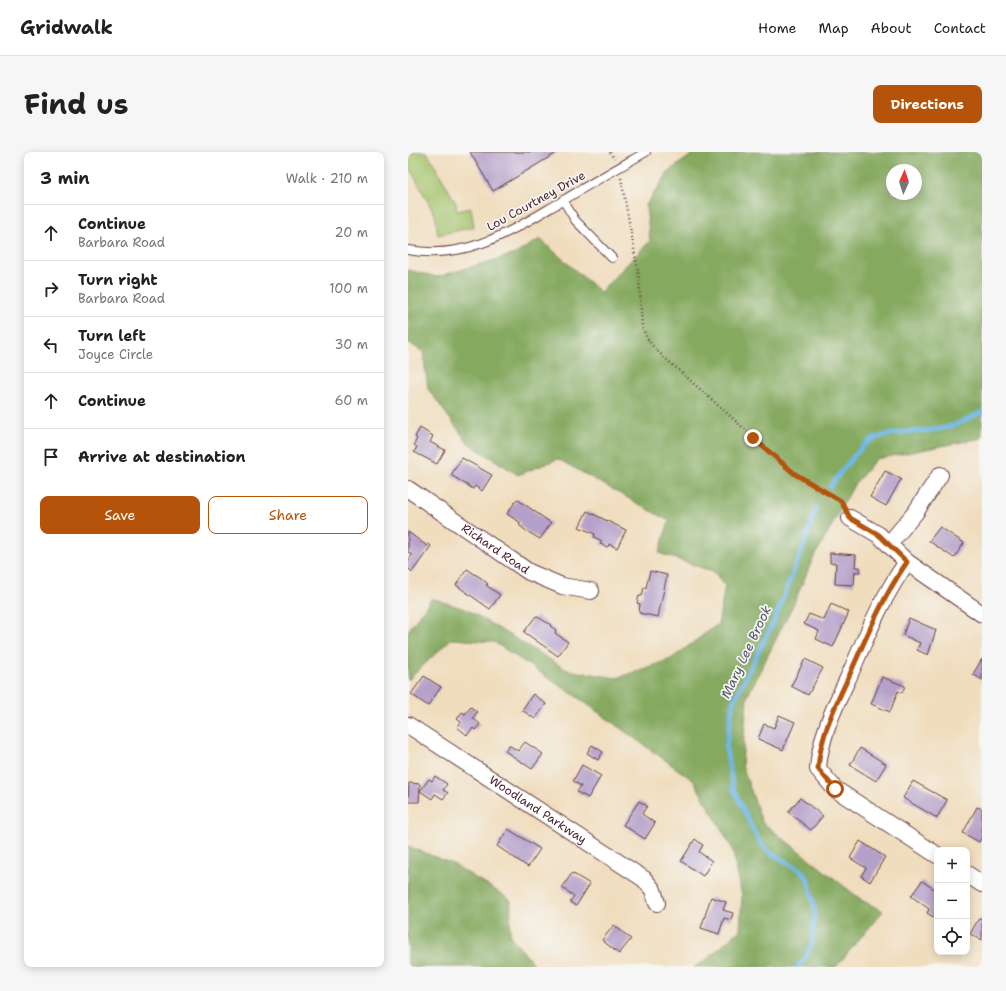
<!DOCTYPE html>
<html lang="en">
<head>
<meta charset="utf-8">
<style>
	:root { --surface:#fff; --page:#f6f6f6; --text:#202124; --muted:#757577; --line:#e0e0e0; --accent:#b45309 }
	body { margin:0; font-family:"Shantell Sans",sans-serif; background:var(--page); color:var(--text) }
	.controls { position:absolute; right:12px; bottom:12px; display:grid; overflow:hidden; border-radius:8px; box-shadow:0 2px 10px #0003 }
	.controls button { width:36px; height:36px; display:grid; place-items:center; padding:0; border:0; border-bottom:1px solid var(--line); background:var(--surface); color:var(--text); font:20px sans-serif }
	.compass { position:absolute; left:478px; top:12px; width:36px; height:36px; border-radius:50%; background:var(--surface); box-shadow:0 2px 10px #0003; rotate:3deg }
	.stop { position:absolute; width:12px; height:12px; margin:-9px; border:3px solid #b45309; border-radius:50%; background:#fff }
	.stop.end { background:#b45309; border-color:#fff; box-shadow:0 1px 4px #0008 }
	.list { margin:0; padding:0; list-style:none }
	h2 { display:flex; justify-content:space-between; align-items:center; height:52px; margin:0; padding:0 16px; font-size:17px }
	h2 small { font-size:13px; font-weight:400; color:var(--muted) }
	.list li { display:grid; grid-template-columns:26px 1fr auto; gap:12px; align-items:center; box-sizing:border-box; height:56px; padding:0 16px; border-top:1px solid var(--line) }
	.list b { display:block; font-size:15px; white-space:nowrap }
	.list p { margin:0; font-size:13px; white-space:nowrap; color:var(--muted) }
	.list em { font-size:13px; font-style:normal; color:var(--muted) }
	.actions { display:flex; gap:8px; padding:12px 16px }
	.actions a { flex:1; padding:9px 0; border:1px solid var(--accent); border-radius:8px; text-align:center; font-size:14px; color:var(--accent) }
	.actions .main { background:var(--accent); color:#fff }
	.icon { flex:none; width:22px; height:22px; fill:none; stroke:currentColor; stroke-width:2; stroke-linecap:round; stroke-linejoin:round }
	.map { position:relative; flex:none; width:574px; height:815px; overflow:hidden; border-radius:8px }
	header { display:flex; align-items:center; gap:24px; box-sizing:border-box; height:56px; padding:0 20px; background:var(--surface); border-bottom:1px solid var(--line) }
	header strong { font-size:19px }
	nav { display:flex; gap:22px; margin-inline-start:auto; font-size:14px }
	.intro { display:flex; align-items:center; justify-content:space-between; box-sizing:border-box; height:96px; padding:0 24px }
	h1 { margin:0; font-size:28px }
	.button { padding:10px 18px; border-radius:8px; background:var(--accent); color:#fff; font-size:14px; font-weight:700 }
	main { display:flex; gap:24px; padding:0 24px }
	aside { flex:1; background:var(--surface); border-radius:8px; box-shadow:0 2px 10px #0003 }
	.map>svg:first-child { display:block }
	.green { fill:#a5c36a; stroke:#78714a }
	.forest { fill:#84a95e; stroke:#676444; fill-rule:evenodd }
	.lines { fill:none; stroke-linecap:round; stroke-linejoin:round }
	.stream { stroke:#6fb8e7; stroke-width:4.5 }
	.building { fill:#b5a0c9 }
	.service-casing { stroke:#633c41; stroke-width:10 }
	.minor-casing { stroke:#633c41; stroke-width:18 }
	.path { stroke:#633c41; stroke-width:2.5; stroke-dasharray:1 3; stroke-linecap:butt }
	.service { stroke:#fff; stroke-width:8 }
	.minor { stroke:#fff; stroke-width:16 }
	.route { stroke:#b45309; stroke-width:5 }
	.labels { text-anchor:middle; dominant-baseline:central; stroke-width:3.5; stroke-linejoin:round; paint-order:stroke }
	.street-label { font-size:12px; fill:#4a1f2b; stroke:#f6f6f2 }
	.water-label { font-size:13px; font-style:italic; fill:#57556d; stroke:#f6f6f2 }
</style>
</head>
<body>
<header>
<strong>Gridwalk</strong>
<nav><a>Home</a><a>Map</a><a>About</a><a>Contact</a></nav>
</header>
<div class="intro"><h1>Find us</h1><a class="button">Directions</a></div>
<main>
<aside>
<h2>3 min<small>Walk · 210 m</small></h2>
<ul class="list">
<li><svg class="icon" aria-label="ahead" viewBox="0 0 24 24"><path d="M12 20V5M6 11l6-6 6 6"/></svg><div><b>Continue</b><p>Barbara Road</p></div><em>20 m</em></li>
<li><svg class="icon" aria-label="right" viewBox="0 0 24 24"><path d="M7 20v-9h11M14 6l5 5-5 5"/></svg><div><b>Turn right</b><p>Barbara Road</p></div><em>100 m</em></li>
<li><svg class="icon" aria-label="left" viewBox="0 0 24 24"><path d="M17 20v-9H6M10 6l-5 5 5 5"/></svg><div><b>Turn left</b><p>Joyce Circle</p></div><em>30 m</em></li>
<li><svg class="icon" aria-label="ahead" viewBox="0 0 24 24"><path d="M12 20V5M6 11l6-6 6 6"/></svg><div><b>Continue</b></div><em>60 m</em></li>
<li><svg class="icon" aria-label="arrive" viewBox="0 0 24 24"><path d="M6 21V4h12l-3 4 3 4H6"/></svg><div><b>Arrive at destination</b></div></li>
</ul>
<div class="actions"><a class="main">Save</a><a>Share</a></div>
</aside>
<div class="map">
<svg width="574" height="815" viewBox="0 0 574 815">
	<rect width="100%" height="100%" fill="#f6f6f2"/>
	<filter id="ink" filterUnits="userSpaceOnUse"><feTurbulence type="fractalNoise" baseFrequency=".025" numOctaves="2"/><feDisplacementMap in="SourceGraphic" scale="8" xChannelSelector="R" yChannelSelector="G"/><feConvolveMatrix kernelMatrix="1 2 1 2 8 2 1 2 1" color-interpolation-filters="sRGB"/></filter>
	<filter id="wash" filterUnits="userSpaceOnUse"><feTurbulence type="fractalNoise" baseFrequency=".012" numOctaves="4" result="noise"/><feDisplacementMap in="SourceGraphic" scale="16" xChannelSelector="R" yChannelSelector="G"/><feGaussianBlur stdDeviation="0.9" result="paint"/><feColorMatrix in="noise" values="0 0 0 0 0 0 0 0 0 0 0 0 0 0 0 0 0 1.4 0 .05"/><feComposite in="paint" operator="in"/></filter>
	<g filter="url(#wash)">
		<rect width="100%" height="100%" fill="#f0ddbd"/>
		<polygon class="green" points="0,0 19,0 48,51 49,59 63,56 66,75 30,83 27,63 1,15"/>
		<g class="forest">
			<path d="M288 0H574V286L468 307 446 333 404 409 386 451 339 545 334 613 354 670 455 749 475 759 428 815H286L296 810 332 778 334 744 324 696 286 629 169 545 86 490 43 487 0 528V479L24 446 60 458 159 518 209 526 263 507 310 472 317 434 306 420 251 401 261 369 150 307 110 323 60 291 20 237 15 200 0 190V118L29 125 107 102 132 87 192 140 242 89 238 53 262 18ZM484 18H508V42H484Z"/>
			<polygon points="0,694 45,712 103,748 102,784 128,815 0,815"/>
		</g>
		<g class="lines">
			<g class="stream">
				<path d="M422 335C431 322 452 294 465 287 485 279 511 280 532 277 548 274 560 267 574 260"/>
				<polyline points="389,815 398,805 404,791 407,759 400,727 393,718 361,700 350,688 325,636 318,596 325,550 366,469 396,393 408,356"/>
			</g>
		</g>
		<g id="blocks">
			<g class="building">
				<polygon points="62,0 150,0 85,39"/>
				<polygon points="12,276 25,284 22,290 37,298 29,312 6,300 9,295 6,293 9,286 7,285"/>
				<polygon points="54,306 84,323 74,339 67,334 65,337 43,323"/>
				<polygon points="477,319 493,327 478,354 462,345"/>
				<polygon points="109,347 143,371 132,387 117,378 111,373 113,371 99,362"/>
				<polygon points="179,359 218,378 209,396 201,392 200,395 192,392 194,389 186,385 187,382 171,375"/>
				<polygon points="532,375 556,391 546,406 521,389"/>
				<polygon points="0,380 19,394 21,392 23,394 4,420 0,416 0,409 4,403 0,400"/>
				<polygon points="422,401 448,403 447,415 452,415 452,420 447,420 446,433 427,432 428,411 422,411"/>
				<polygon points="59,417 73,426 80,432 78,433 92,443 82,457 48,433"/>
				<polygon points="242,419 259,423 250,465 231,461 232,452 229,451 231,444 234,444 236,435 238,436"/>
				<polygon points="423,452 441,460 425,495 408,487 411,479 396,472 401,462 416,468"/>
				<polygon points="128,464 143,473 142,474 148,478 147,481 160,490 150,504 116,480"/>
				<polygon points="501,466 528,478 520,503 509,498 512,491 495,483"/>
				<polygon points="397,507 415,516 400,543 383,534"/>
				<polygon points="574,507 574,528 565,522"/>
				<polygon points="16,524 33,535 20,554 3,542"/>
				<polygon points="474,525 497,534 494,541 490,539 482,560 463,552"/>
				<polygon points="125,542 138,552 127,567 114,558"/>
				<polygon points="63,555 69,560 65,566 72,572 67,578 65,576 59,583 49,575 53,570 49,567 54,560 57,562"/>
				<polygon points="371,563 387,570 375,598 350,587 356,572 366,576"/>
				<polygon points="117,590 135,602 124,617 97,599 101,593 110,599"/>
				<polygon points="184,593 195,600 190,608 179,601"/>
				<polygon points="452,596 478,612 468,629 442,613"/>
				<polygon points="174,613 193,624 180,646 169,640 173,634 165,629"/>
				<polygon points="27,624 39,632 35,638 40,641 35,647 27,642 24,647 12,639 21,627 24,629"/>
				<polygon points="505,629 539,648 529,666 495,646"/>
				<polygon points="1,631 12,632 11,650 0,650"/>
				<polygon points="392,646 415,664 403,678 380,660"/>
				<polygon points="231,649 239,654 234,662 247,671 237,687 215,673"/>
				<polygon points="569,655 574,657 574,685 571,690 555,681"/>
				<polygon points="100,677 132,697 120,715 89,694"/>
				<polygon points="287,687 295,693 291,700 304,709 295,724 273,709"/>
				<polygon points="452,689 477,705 462,730 453,724 458,716 442,706"/>
				<polygon points="164,721 182,732 168,754 162,750 166,744 154,736"/>
				<polygon points="514,729 529,739 529,759 525,765 519,761 521,757 503,744"/>
				<polygon points="303,745 318,750 315,758 325,761 323,768 316,766 311,782 293,776"/>
				<polygon points="571,766 574,767 574,788 562,782"/>
				<polygon points="206,773 223,787 211,802 194,788"/>
			</g>
		</g>
	</g>
	<g filter="url(#ink)">
		<use href="#blocks" fill-opacity="0" stroke="#633c41" stroke-width="1"/>
		<g class="lines">
			<defs>
				<g id="service">
					<polyline points="155,48 167,68 204,106"/>
					<path d="M0 98C61 109 106 77 156 48 183 31 210 16 238 0"/>
				</g>
				<g id="minor">
					<path id="s1" d="M0 337 121 420 154 434 183 439"/>
					<polyline points="442,366 471,383 499,410 574,462"/>
					<polyline points="481,392 507,361 532,323"/>
					<path d="M499 410C474 445 459 483 442 522 428 552 412 584 410 617L427 637 529 703"/>
					<path id="s2" d="M0 573 236 727 245 738 249 751"/>
					<polyline points="559,722 574,732"/>
				</g>
			</defs>
			<use href="#service" class="service-casing"/>
			<use href="#minor" class="minor-casing"/>
			<g class="path">
				<polyline points="202,0 206,7"/>
				<polyline points="213,26 231,124 234,175 239,186 247,197 387,322 433,349 436,354"/>
			</g>
			<use href="#service" class="service"/>
			<use href="#minor" class="minor"/>
		</g>
	</g>
	<g class="lines" filter="url(#ink)">
		<path class="route" d="M345 286 387 322 433 349 442 366 471 383 499 410C475 445 459 483 442 522 428 552 412 584 410 617L427 637"/>
	</g>
	<g class="labels">
		<g class="street-label">
			<text transform="translate(128 49) rotate(-29)">Lou Courtney Drive</text>
			<text stroke="none"><textPath href="#s1" startOffset="106">Richard Road</textPath></text>
			<text stroke="none"><textPath href="#s2" startOffset="155">Woodland Parkway</textPath></text>
		</g>
		<g class="water-label">
			<text transform="translate(338 500) rotate(-65)">Mary Lee Brook</text>
		</g>
	</g>
</svg>
<div class="controls">
<button>+</button>
<button>−</button>
<button><svg class="icon" aria-label="locate" viewBox="0 0 24 24"><circle cx="12" cy="12" r="6"/><path d="M12 2v4M12 18v4M2 12h4M18 12h4"/></svg></button>
</div>
<svg class="compass" viewBox="-18 -18 36 36"><path d="M0-13l5 13h-10z" fill="#e53935"/><path d="M0 13l5-13h-10z" fill="#757577"/></svg>
<div class="stop" style="left:427px;top:637px"></div>
<div class="stop end" style="left:345px;top:286px"></div>
</div>
</main>
</body>
</html>
